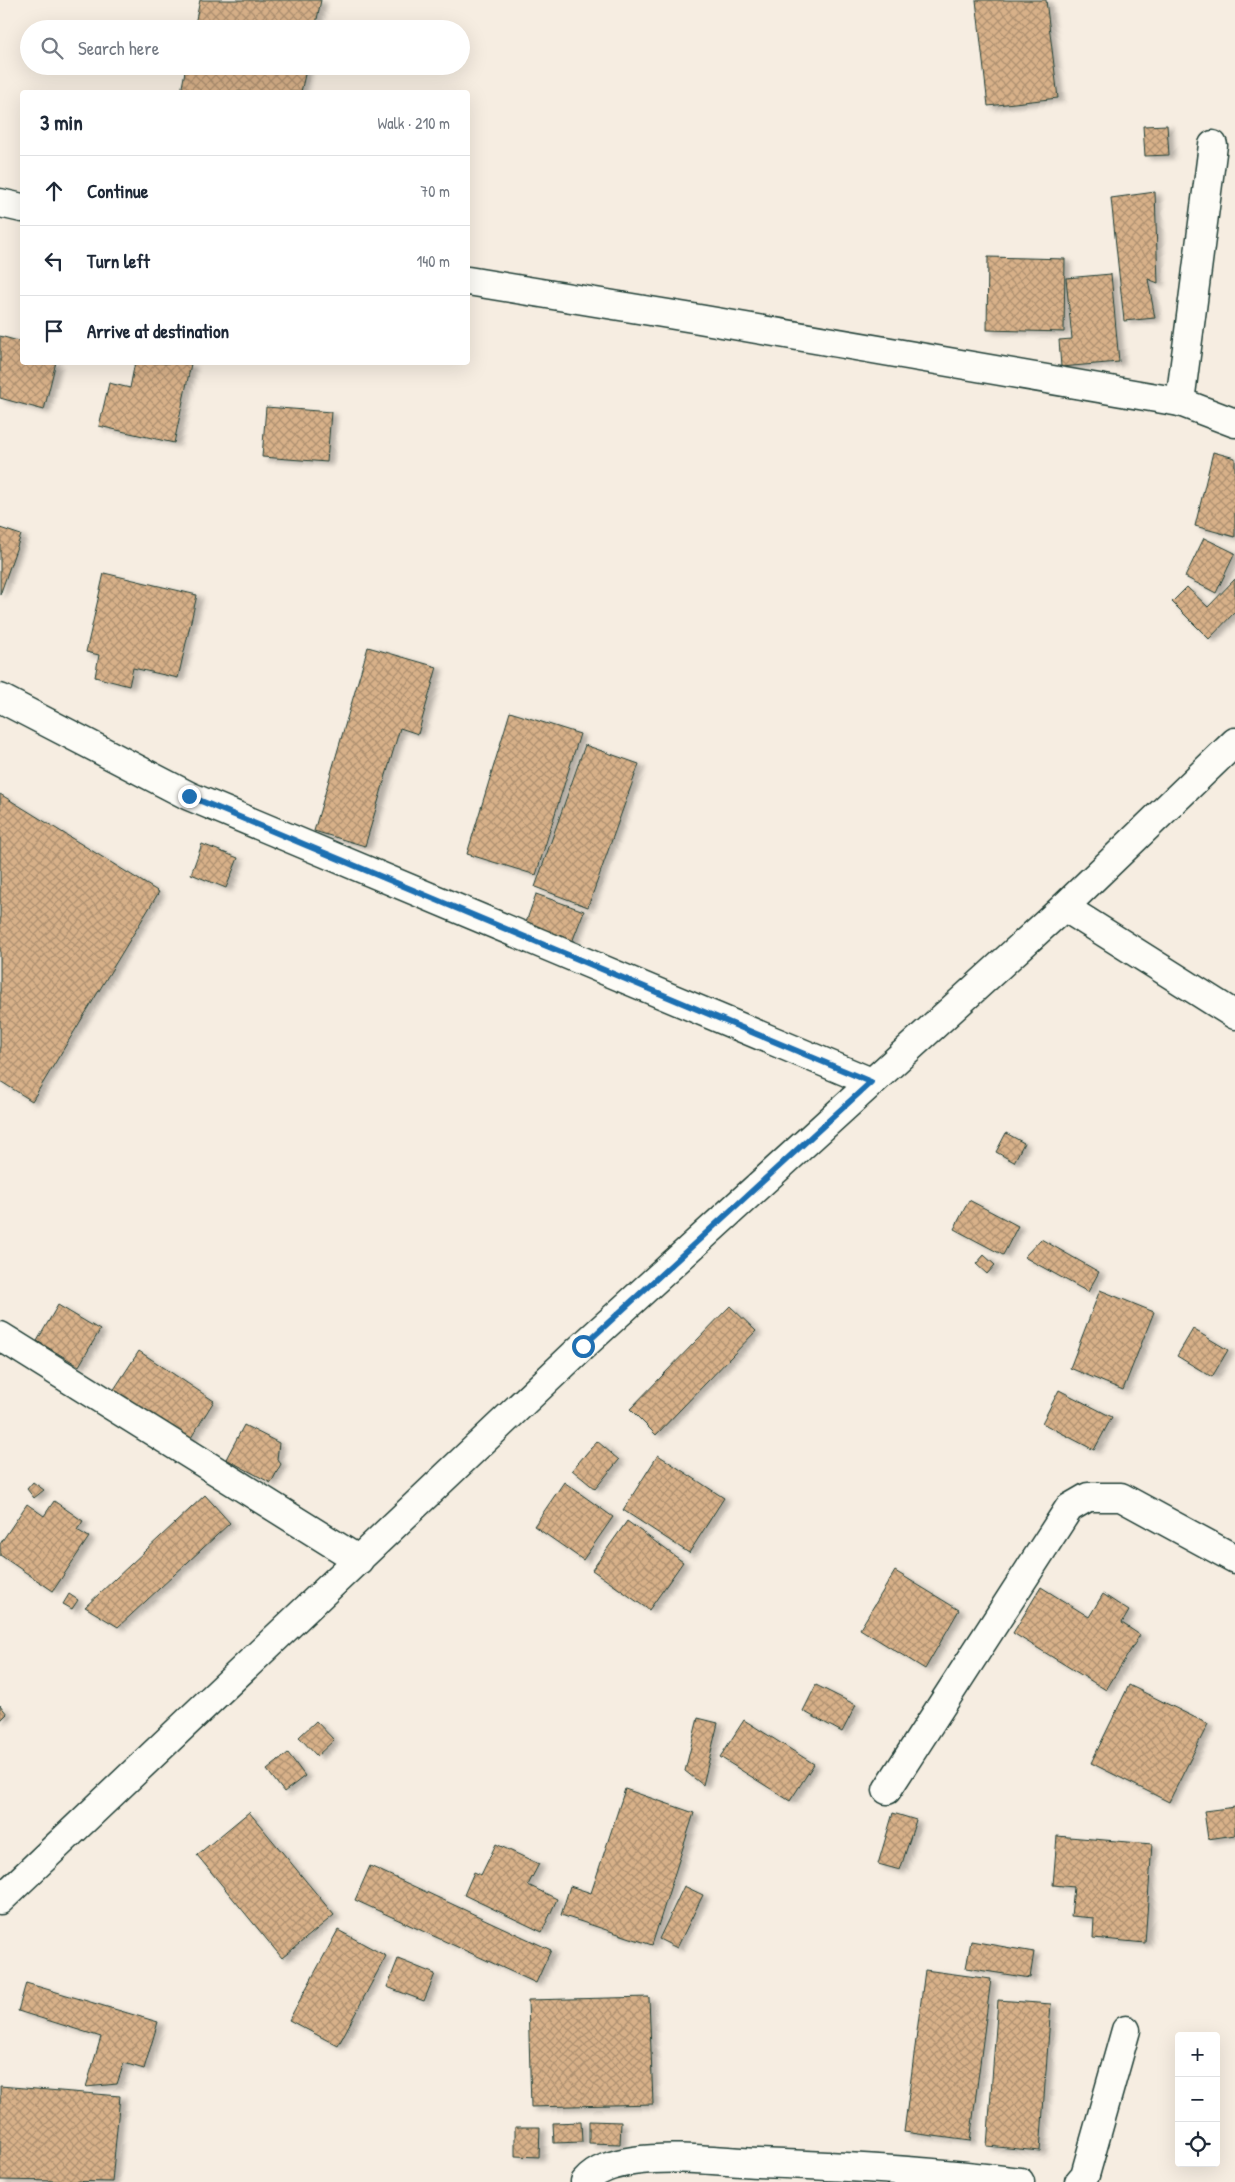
<!DOCTYPE html>
<html lang="en">
<head>
<meta charset="utf-8">
<style>
	:root { --surface:#fff; --page:#f2f2f3; --text:#1f2937; --muted:#747a83; --line:#e0e1e3 }
	body { margin:0; font-family:"Patrick Hand",sans-serif; background:var(--page); color:var(--text) }
	.controls { position:absolute; right:15px; bottom:15px; display:grid; overflow:hidden; border-radius:5px; box-shadow:0 5px 20px #0002 }
	.controls button { width:45px; height:45px; display:grid; place-items:center; padding:0; border:0; border-bottom:1px solid var(--line); background:var(--surface); color:var(--text); font:25px sans-serif }
	.stop { position:absolute; width:15px; height:15px; margin:-11px; border:4px solid #1f6fb2; border-radius:50%; background:#fff }
	.stop.end { background:#1f6fb2; border-color:#fff; box-shadow:0 1px 5px #0008 }
	.list { margin:0; padding:0; list-style:none }
	h2 { display:flex; justify-content:space-between; align-items:center; height:65px; margin:0; padding:0 20px; font-size:21px }
	h2 small { font-size:16px; font-weight:400; color:var(--muted) }
	.list li { display:grid; grid-template-columns:32px 1fr auto; gap:15px; align-items:center; box-sizing:border-box; height:70px; padding:0 20px; border-top:1px solid var(--line) }
	.list b { display:block; font-size:19px; white-space:nowrap }
	.list em { font-size:16px; font-style:normal; color:var(--muted) }
	.icon { flex:none; width:28px; height:28px; fill:none; stroke:currentColor; stroke-width:2; stroke-linecap:round; stroke-linejoin:round }
	.map { position:relative; flex:none; width:1235px; height:2182px; overflow:hidden }
	.search { position:absolute; background:var(--surface); box-shadow:0 5px 20px #0002; left:20px; top:20px; width:450px; height:55px; display:flex; align-items:center; gap:12px; box-sizing:border-box; padding:0 18px; border-radius:28px; color:var(--muted); font-size:19px }
	.panel { position:absolute; background:var(--surface); box-shadow:0 5px 20px #0002; left:20px; top:90px; width:450px; height:275px; border-radius:5px }
	.map>svg:first-child { display:block }
	.building { fill:url(#building-cross-hatch); stroke:#1f3d34; filter:url(#shadow) }
	.lines { fill:none; stroke-linecap:round; stroke-linejoin:round }
	.street-casing { stroke:#1f3d34; stroke-width:31 }
	.street { stroke:#fdfcf7; stroke-width:28 }
	.route { stroke:#1f6fb2; stroke-width:6 }
</style>
</head>
<body>
<div class="map">
<svg width="1235" height="2182" viewBox="0 0 1235 2182">
	<defs>
		<pattern id="building-cross-hatch" width="8" height="8" patternUnits="userSpaceOnUse" patternTransform="scale(1.25)"><rect width="8" height="8" fill="#d8b189"/><path d="M0 0l8 8M0 8l8-8" fill="none" stroke="#af9171"/></pattern>
		<filter id="shadow"><feDropShadow dx="5.5" dy="3" stdDeviation="2.5" flood-color="#0004"/></filter>
	</defs>
	<rect width="100%" height="100%" fill="#f6ede1"/>
	<filter id="ink" filterUnits="userSpaceOnUse"><feTurbulence type="fractalNoise" baseFrequency=".02" numOctaves="2"/><feDisplacementMap in="SourceGraphic" scale="10" xChannelSelector="R" yChannelSelector="G"/><feConvolveMatrix kernelMatrix="1 2 1 2 8 2 1 2 1" color-interpolation-filters="sRGB"/></filter>
	<g filter="url(#ink)">
		<g class="building">
			<polygon points="200,0 321,0 315,29 194,29"/>
			<polygon points="976,0 1046,0 1058,98 988,106"/>
			<polygon points="186,66 307,66 301,92 181,92"/>
			<polygon points="1167,125 1169,155 1145,156 1143,126"/>
			<polygon points="1155,192 1158,283 1148,279 1155,318 1124,321 1111,198"/>
			<polygon points="988,257 1065,259 1064,332 987,330"/>
			<polygon points="1111,274 1119,362 1061,367 1059,340 1072,339 1066,278"/>
			<polygon points="0,336 22,342 22,362 56,362 44,410 0,398"/>
			<polygon points="135,362 191,364 174,443 99,426 109,383 130,388"/>
			<polygon points="266,407 331,412 327,462 262,457"/>
			<polygon points="1213,452 1235,458 1235,537 1195,526"/>
			<polygon points="0,528 21,535 0,595"/>
			<polygon points="1204,538 1235,553 1216,593 1185,577"/>
			<polygon points="104,573 197,595 178,678 133,668 129,686 95,677 99,655 86,652"/>
			<polygon points="1235,579 1235,612 1209,639 1172,602 1187,587 1208,607"/>
			<polygon points="368,647 437,667 418,734 400,728 365,846 314,831"/>
			<polygon points="510,712 580,734 536,875 467,854"/>
			<polygon points="585,745 639,764 588,907 535,887"/>
			<polygon points="0,794 159,892 32,1101 0,1081"/>
			<polygon points="202,844 238,858 226,888 191,874"/>
			<polygon points="536,894 584,911 571,945 524,928"/>
			<polygon points="1006,1133 1024,1143 1014,1162 996,1152"/>
			<polygon points="969,1200 1018,1226 1003,1255 954,1229"/>
			<polygon points="1041,1239 1099,1272 1088,1292 1024,1257"/>
			<polygon points="984,1255 995,1265 987,1274 976,1264"/>
			<polygon points="1100,1290 1154,1312 1123,1390 1070,1368"/>
			<polygon points="58,1305 100,1330 79,1366 37,1341"/>
			<polygon points="730,1306 756,1331 656,1435 630,1409"/>
			<polygon points="1193,1329 1228,1350 1212,1377 1177,1356"/>
			<polygon points="139,1351 214,1401 189,1441 113,1391"/>
			<polygon points="1059,1390 1112,1417 1094,1450 1042,1423"/>
			<polygon points="244,1425 279,1443 277,1459 281,1464 271,1483 226,1459"/>
			<polygon points="597,1441 619,1460 595,1489 572,1470"/>
			<polygon points="658,1455 724,1498 689,1553 623,1510"/>
			<polygon points="33,1482 44,1490 34,1498 27,1489"/>
			<polygon points="564,1482 613,1517 583,1560 534,1526"/>
			<polygon points="205,1495 230,1523 118,1627 85,1607"/>
			<polygon points="54,1501 83,1521 77,1530 89,1537 53,1591 0,1555 0,1544 27,1504 44,1516"/>
			<polygon points="627,1521 683,1562 649,1610 592,1570"/>
			<polygon points="895,1571 959,1610 925,1669 860,1629"/>
			<polygon points="1041,1587 1089,1617 1103,1594 1129,1611 1122,1623 1140,1635 1106,1690 1013,1633"/>
			<polygon points="69,1594 78,1600 72,1609 63,1604"/>
			<polygon points="816,1685 856,1705 842,1732 803,1711"/>
			<polygon points="1129,1685 1208,1724 1169,1802 1091,1763"/>
			<polygon points="0,1705 7,1714 0,1721"/>
			<polygon points="698,1718 718,1723 703,1785 685,1771"/>
			<polygon points="744,1720 814,1764 790,1801 720,1757"/>
			<polygon points="316,1721 334,1740 317,1756 299,1737"/>
			<polygon points="288,1753 305,1776 284,1792 267,1770"/>
			<polygon points="625,1789 694,1813 652,1945 561,1915 570,1886 591,1893"/>
			<polygon points="1235,1807 1235,1835 1208,1839 1204,1811"/>
			<polygon points="249,1812 334,1915 282,1958 197,1855"/>
			<polygon points="893,1813 916,1820 900,1870 878,1864"/>
			<polygon points="1057,1836 1152,1844 1145,1943 1093,1938 1094,1918 1071,1916 1074,1887 1053,1885"/>
			<polygon points="496,1844 539,1864 528,1885 557,1899 542,1932 464,1895 474,1872 481,1875"/>
			<polygon points="370,1866 551,1950 536,1983 355,1900"/>
			<polygon points="684,1886 703,1895 677,1948 659,1939"/>
			<polygon points="338,1930 386,1956 338,2046 289,2020"/>
			<polygon points="971,1941 1034,1952 1030,1978 966,1968"/>
			<polygon points="398,1959 435,1974 424,2001 387,1987"/>
			<polygon points="925,1970 991,1979 970,2141 904,2132"/>
			<polygon points="26,1983 158,2022 144,2069 124,2063 117,2084 86,2087 101,2037 18,2011"/>
			<polygon points="649,1997 653,2104 531,2107 528,2000"/>
			<polygon points="998,2000 1051,2004 1040,2151 987,2146"/>
			<polygon points="0,2086 120,2096 112,2182 0,2180"/>
			<polygon points="589,2121 621,2122 620,2144 589,2143"/>
			<polygon points="581,2122 582,2142 554,2143 553,2123"/>
			<polygon points="515,2127 540,2127 539,2157 515,2156"/>
		</g>
		<g class="lines">
			<defs>
				<g id="street">
					<polyline points="1213,145 1180,402 1235,423"/>
					<polyline points="0,203 22,208"/>
					<polyline points="468,281 699,319 1180,402"/>
					<polyline points="0,698 189,796 871,1082"/>
					<polyline points="1064,907 1235,1015"/>
					<polyline points="0,1336 359,1560"/>
					<polyline points="887,1790 1069,1508 1088,1497 1121,1497 1235,1559"/>
					<polyline points="0,1900 583,1346 1064,907 1235,742"/>
					<path d="M585 2182C597 2168 615 2164 633 2161 674 2155 717 2161 758 2163 845 2166 933 2171 1020 2182"/>
					<polyline points="1079,2182 1085,2175 1126,2030"/>
				</g>
			</defs>
			<use href="#street" class="street-casing"/>
			<use href="#street" class="street"/>
		</g>
	</g>
	<g class="lines" filter="url(#ink)">
		<polyline class="route" points="189,796 871,1082 583,1346"/>
	</g>
</svg>
<div class="controls">
<button>+</button>
<button>−</button>
<button><svg class="icon" aria-label="locate" viewBox="0 0 24 24"><circle cx="12" cy="12" r="6"/><path d="M12 2v4M12 18v4M2 12h4M18 12h4"/></svg></button>
</div>
<div class="stop" style="left:583px;top:1346px"></div>
<div class="stop end" style="left:189px;top:796px"></div>
<div class="search"><svg class="icon" aria-label="search" viewBox="0 0 24 24"><circle cx="10" cy="10" r="6"/><path d="M15 15l6 6"/></svg>Search here</div>
<section class="panel">
<h2>3 min<small>Walk · 210 m</small></h2>
<ul class="list">
<li><svg class="icon" aria-label="ahead" viewBox="0 0 24 24"><path d="M12 20V5M6 11l6-6 6 6"/></svg><div><b>Continue</b></div><em>70 m</em></li>
<li><svg class="icon" aria-label="left" viewBox="0 0 24 24"><path d="M17 20v-9H6M10 6l-5 5 5 5"/></svg><div><b>Turn left</b></div><em>140 m</em></li>
<li><svg class="icon" aria-label="arrive" viewBox="0 0 24 24"><path d="M6 21V4h12l-3 4 3 4H6"/></svg><div><b>Arrive at destination</b></div></li>
</ul>
</section>
</div>
</body>
</html>
